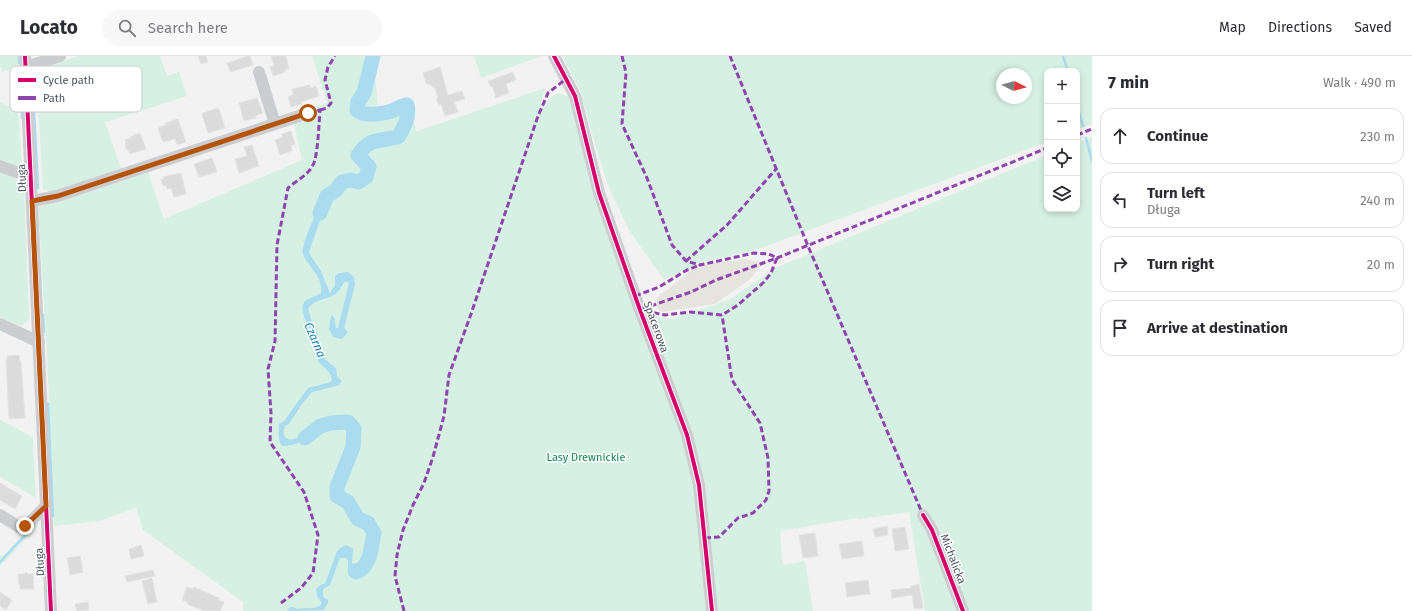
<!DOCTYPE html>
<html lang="en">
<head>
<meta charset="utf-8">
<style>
	:root { --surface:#fff; --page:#f7f7f7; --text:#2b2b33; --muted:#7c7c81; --line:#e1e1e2 }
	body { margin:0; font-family:"Fira Sans",sans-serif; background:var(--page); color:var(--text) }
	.controls { position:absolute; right:12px; top:12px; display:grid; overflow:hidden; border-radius:8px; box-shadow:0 2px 6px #0003 }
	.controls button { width:36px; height:36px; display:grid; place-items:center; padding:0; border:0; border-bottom:1px solid var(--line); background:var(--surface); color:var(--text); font:20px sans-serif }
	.compass { position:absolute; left:996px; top:12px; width:36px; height:36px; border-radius:50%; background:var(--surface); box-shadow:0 2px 6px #0003; rotate:96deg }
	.stop { position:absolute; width:12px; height:12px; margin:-9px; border:3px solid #b45309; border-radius:50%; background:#fff }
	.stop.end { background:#b45309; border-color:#fff; box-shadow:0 1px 4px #0008 }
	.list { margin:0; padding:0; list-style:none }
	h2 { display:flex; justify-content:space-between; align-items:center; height:52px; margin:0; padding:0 16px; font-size:17px }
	h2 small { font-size:13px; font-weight:400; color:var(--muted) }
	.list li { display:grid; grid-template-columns:26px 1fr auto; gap:12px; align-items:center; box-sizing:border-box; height:56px; margin:0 8px 8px; padding:0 8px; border:1px solid var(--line); border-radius:12px }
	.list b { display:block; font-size:15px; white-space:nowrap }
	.list p { margin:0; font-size:13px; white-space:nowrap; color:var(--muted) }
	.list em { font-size:13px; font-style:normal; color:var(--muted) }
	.icon { flex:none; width:22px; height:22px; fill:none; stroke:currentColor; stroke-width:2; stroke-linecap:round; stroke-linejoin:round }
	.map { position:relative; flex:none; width:1092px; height:555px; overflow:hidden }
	header { display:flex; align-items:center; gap:24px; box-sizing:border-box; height:56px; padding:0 20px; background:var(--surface); border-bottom:1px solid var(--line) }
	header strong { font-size:19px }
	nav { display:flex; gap:22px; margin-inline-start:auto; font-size:14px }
	.search { width:280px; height:36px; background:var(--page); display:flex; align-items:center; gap:10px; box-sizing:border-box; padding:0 14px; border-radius:22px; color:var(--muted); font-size:15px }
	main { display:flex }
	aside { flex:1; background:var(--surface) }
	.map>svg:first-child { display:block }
	.green { fill:#d6f1e3; fill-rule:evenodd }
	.sand { fill:#e5e4de }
	.water { fill:#abdbef }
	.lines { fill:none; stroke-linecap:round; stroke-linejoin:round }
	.stream { stroke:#abdbef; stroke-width:2.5 }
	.river { stroke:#abdbef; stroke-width:15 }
	.building { fill:#dbdbdc; stroke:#e3e4e5 }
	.minor { stroke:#cccdd0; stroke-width:12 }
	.quiet { stroke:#8e44ad; stroke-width:3; stroke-dasharray:6 3; stroke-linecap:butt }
	.cycleway-casing { stroke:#fff; stroke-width:6 }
	.cycleway { stroke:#d6006c; stroke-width:4 }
	.route { stroke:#b45309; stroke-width:5 }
	.labels { text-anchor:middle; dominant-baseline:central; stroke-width:3; stroke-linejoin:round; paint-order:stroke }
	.street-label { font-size:11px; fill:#48525f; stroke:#fff }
	.park-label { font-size:11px; fill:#168357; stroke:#fff }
	.water-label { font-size:12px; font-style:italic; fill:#0b7eb0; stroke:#fff }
	.key { fill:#fff; stroke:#c8cbcf; stroke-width:1 }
	.key-label { font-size:11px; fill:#48525f }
</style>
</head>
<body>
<header>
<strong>Locato</strong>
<div class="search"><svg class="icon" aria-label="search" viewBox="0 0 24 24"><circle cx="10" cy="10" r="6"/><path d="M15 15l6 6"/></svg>Search here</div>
<nav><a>Map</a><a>Directions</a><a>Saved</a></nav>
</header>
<main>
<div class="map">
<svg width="1092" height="555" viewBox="0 0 1092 555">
	<rect width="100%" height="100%" fill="#f2f2f2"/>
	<g class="green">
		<polygon points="0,0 18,0 18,11 2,16 0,10"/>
		<polygon points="79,0 160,0 167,20 179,16 187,40 105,66 121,113 51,136 43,133 36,13"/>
		<polygon points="312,0 378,0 375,18 378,51 397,47 406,42 417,75 545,32 541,48 558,37 571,41 595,143 635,256 670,263 729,244 775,212 1047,99 1047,153 1077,153 1077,87 1092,81 1092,555 925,555 909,456 860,463 857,462 780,475 783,509 805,505 813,555 243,555 243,546 143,474 136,452 99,465 54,470 47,298 38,151 147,113 164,163 302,104 294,68 311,63 308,53 327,47"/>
		<polygon points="474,0 542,0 481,22"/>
		<path d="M562 0H1092V68L1077 74V15H1047V86L753 195 701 206 664 224 629 174 609 132 597 95 580 34ZM1002 18H1026V42H1002Z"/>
		<polygon points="0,46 18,54 22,113 0,103"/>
		<polygon points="0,112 16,123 20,127 24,128 29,264 21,270 0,261"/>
		<polygon points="0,364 33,381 36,442 0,421"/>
		<polygon points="37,464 38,470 0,510 0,499 3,500"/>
	</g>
	<polygon class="sand" points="744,203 763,207 749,224 715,248 661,256 656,249 658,241 692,214 710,208"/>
	<g class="water">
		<path d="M326 138 330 141 325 150 309 196 312 202 321 215 330 237 335 229V220L339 217 348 216 354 221 355 229 344 272 348 276 342 283 333 281 329 273 331 259 334 261 336 272H338L349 227 345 225C341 231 339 237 332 240 323 244 313 244 308 253L312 267 318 279V287L321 297 327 305 336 312 337 320 342 325 339 329 336 330 312 336 302 348 289 368 285 370C284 373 283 376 284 379 288 390 304 378 311 376L313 370 321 367V372C309 381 299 390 282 390 277 383 279 376 279 368L284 365 308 332 331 326C334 315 322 313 318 304 315 297 314 290 314 283 314 274 296 257 305 245 308 242 316 241 321 237 323 219 309 213 303 198 300 191 320 145 326 138Z"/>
		<path d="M346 489 353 493 352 507 356 511 364 505 366 501 372 507 357 521 350 520 348 518V505L346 502H340L330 529 323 533V541L328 544V547L324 554 287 555 290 551H293L297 553C305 551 314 554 321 549V546L317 540 316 533 322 528H325L337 495 340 492Z"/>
	</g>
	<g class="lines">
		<g class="stream">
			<polyline points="19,0 19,7"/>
			<polyline points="1063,0 1068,15"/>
			<polyline points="32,16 38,132"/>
			<polyline points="20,26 22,62"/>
			<polyline points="1077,49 1083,70"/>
			<polyline points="1086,82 1092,105"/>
			<polyline points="43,259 44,276"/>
			<polyline points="48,348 53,460"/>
			<polyline points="0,506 30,474"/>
		</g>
		<g class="river">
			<path d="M320 157 327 140 336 134 342 126 351 124 359 126 366 121 369 111 358 99C369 82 380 85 398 81 404 72 410 60 407 49 401 50 397 53 392 55 381 58 365 61 357 54L358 46 364 37 373 0"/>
			<path d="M305 382 320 370 331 367 348 366 354 373 353 391 337 431V440L348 446 358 463 368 467 374 477C371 490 371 511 356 516L355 515"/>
		</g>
	</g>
	<g class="building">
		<polygon points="198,0 206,0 208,6 201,8"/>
		<polygon points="248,0 250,0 253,9 230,16 227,7"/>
		<polygon points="271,0 286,0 289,12 285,14 285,16 273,20 270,11 274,10"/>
		<polygon points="440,11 448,39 462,35 465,43 454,46 458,56 445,60 441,48 439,49 436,43 438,42 435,32 426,27 423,17"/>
		<polygon points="513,16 516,24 506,28 509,37 496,42 493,31 491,31 488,25"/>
		<polygon points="310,29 310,32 316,30 319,40 301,46 302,48 291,51 288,41 293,39 292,33"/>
		<polygon points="257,42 263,57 255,60 256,62 244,65 239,47"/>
		<polygon points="217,52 219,53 225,72 208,77 202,59 203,57"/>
		<polygon points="178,63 186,86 177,89 175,83 163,86 158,72 166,69 165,67"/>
		<polygon points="291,75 295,88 291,90 292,95 280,99 275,84 283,81 282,78"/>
		<polygon points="140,77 146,93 130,98 128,94 125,92 126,89 125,84 131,82 130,81"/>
		<polygon points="252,89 259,110 239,117 235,103 247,100 244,91"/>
		<polygon points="212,102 217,116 199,121 194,108"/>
		<polygon points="181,117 186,138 174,141 171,132 167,133 166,130 163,130 161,124 164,123 163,121"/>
		<polygon points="19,299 20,306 21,306 25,362 9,363 6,304 7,304 7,300"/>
		<polygon points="0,427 22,440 15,453 0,444"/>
		<polygon points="887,470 888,479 875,481 873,473"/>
		<polygon points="905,471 909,493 895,495 892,473"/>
		<polygon points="815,477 818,500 803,502 799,479"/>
		<polygon points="862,485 864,500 842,503 839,488"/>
		<polygon points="141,489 144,500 131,503 129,493"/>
		<polygon points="80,500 83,516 70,519 67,502"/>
		<polygon points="153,514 155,520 127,526 125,520"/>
		<polygon points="26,516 28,518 33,518 34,533 20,533 20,529 19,529 18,518 24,518"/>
		<polygon points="152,522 157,546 148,548 142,525"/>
		<polygon points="868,524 870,538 847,541 845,527"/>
		<polygon points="919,528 923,552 914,553 912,539 892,542 891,534 911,532 911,530"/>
		<polygon points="187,531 193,533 194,531 219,542 218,544 224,546 220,555 204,555 187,548 188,546 182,544"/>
		<polygon points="0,536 12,544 6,554 0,550"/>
		<polygon points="88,546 89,554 77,555 75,548"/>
	</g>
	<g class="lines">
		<g class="minor">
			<polyline points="25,0 51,555"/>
			<polyline points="554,0 575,40 599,137 640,254 687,379 699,429 712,555"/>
			<polyline points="26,11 60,0"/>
			<polyline points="259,16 275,68"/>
			<polyline points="0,110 16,116 31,119"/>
			<polyline points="32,145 57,140 308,57"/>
			<polyline points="0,268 39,286"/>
			<polyline points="0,459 19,471 25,471 46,450"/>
			<polyline points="923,459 932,474 963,555"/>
		</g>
		<g class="quiet">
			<polyline points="622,0 626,17 622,68 647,122 672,189 686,205 700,209 754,197 769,198 777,202 771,217 764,226 738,249 722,259 690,256 665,259 640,254"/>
			<polyline points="730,0 808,190 923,459"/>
			<polyline points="320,54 327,52 331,47 325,24 328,11 335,0"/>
			<polyline points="1077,79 1092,73"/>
			<polyline points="686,205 727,169 777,112"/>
			<polyline points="635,240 659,231 687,214 700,209"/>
			<polyline points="642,253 691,236 716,224 777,202 1047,92"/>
			<polyline points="705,482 719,481 738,462 753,457 766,444 769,435 768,402 760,367 732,324 722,259"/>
			<path d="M281 547 301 532 313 517 318 479 304 436 270 386 271 357 268 313 275 285 277 189 288 132C296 125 308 119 313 109 318 100 319 66 320 54L308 57"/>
			<polyline points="404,555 395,520 397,499 403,474 413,449 424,427 433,401 444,360 449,319 471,258 538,60 548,37 566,23"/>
		</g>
		<defs>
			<g id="cycleway">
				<polyline points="25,0 51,555"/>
				<polyline points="554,0 575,40 599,137 640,254 687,379 699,429 712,555"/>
				<polyline points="923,459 932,474 963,555"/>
			</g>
		</defs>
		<use href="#cycleway" class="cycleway-casing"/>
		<use href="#cycleway" class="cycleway"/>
	</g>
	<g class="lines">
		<polyline class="route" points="25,470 46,450 32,145 58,140 308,57"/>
	</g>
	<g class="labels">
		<g class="street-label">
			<text transform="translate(22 122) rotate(-92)">Długa</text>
			<text transform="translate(656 271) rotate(70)">Spacerowa</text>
			<text transform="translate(953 503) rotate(69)">Michalicka</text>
			<text transform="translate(40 506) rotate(-93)">Długa</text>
		</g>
		<g class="park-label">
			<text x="586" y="401">Lasy Drewnickie</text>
		</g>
		<g class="water-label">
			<text transform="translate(315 284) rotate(67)">Czarna</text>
		</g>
	</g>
	<rect x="10" y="10" width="132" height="46" rx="6" class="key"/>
	<rect x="18" y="22" width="18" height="4" fill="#d6006c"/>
	<rect x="18" y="40" width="18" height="4" fill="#8e44ad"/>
	<g class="key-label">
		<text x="43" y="28">Cycle path</text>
		<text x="43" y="46">Path</text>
	</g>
</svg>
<div class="controls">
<button>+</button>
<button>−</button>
<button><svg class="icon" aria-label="locate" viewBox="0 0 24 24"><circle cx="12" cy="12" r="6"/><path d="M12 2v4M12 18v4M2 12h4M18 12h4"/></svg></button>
<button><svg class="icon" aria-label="layers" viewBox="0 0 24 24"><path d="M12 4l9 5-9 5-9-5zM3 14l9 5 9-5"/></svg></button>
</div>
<svg class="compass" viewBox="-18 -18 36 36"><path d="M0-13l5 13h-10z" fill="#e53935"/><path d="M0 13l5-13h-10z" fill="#7c7c81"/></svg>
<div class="stop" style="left:308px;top:57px"></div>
<div class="stop end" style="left:25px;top:470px"></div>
</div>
<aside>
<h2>7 min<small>Walk · 490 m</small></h2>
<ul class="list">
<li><svg class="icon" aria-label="ahead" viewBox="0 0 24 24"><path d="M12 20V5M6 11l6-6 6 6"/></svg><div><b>Continue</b></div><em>230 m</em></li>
<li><svg class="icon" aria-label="left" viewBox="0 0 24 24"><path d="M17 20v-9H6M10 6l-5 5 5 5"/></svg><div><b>Turn left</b><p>Długa</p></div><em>240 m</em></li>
<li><svg class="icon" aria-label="right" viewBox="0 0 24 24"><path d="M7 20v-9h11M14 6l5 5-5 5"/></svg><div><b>Turn right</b></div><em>20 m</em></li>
<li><svg class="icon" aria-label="arrive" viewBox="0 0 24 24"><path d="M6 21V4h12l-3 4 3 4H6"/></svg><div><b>Arrive at destination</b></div></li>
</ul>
</aside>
</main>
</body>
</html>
